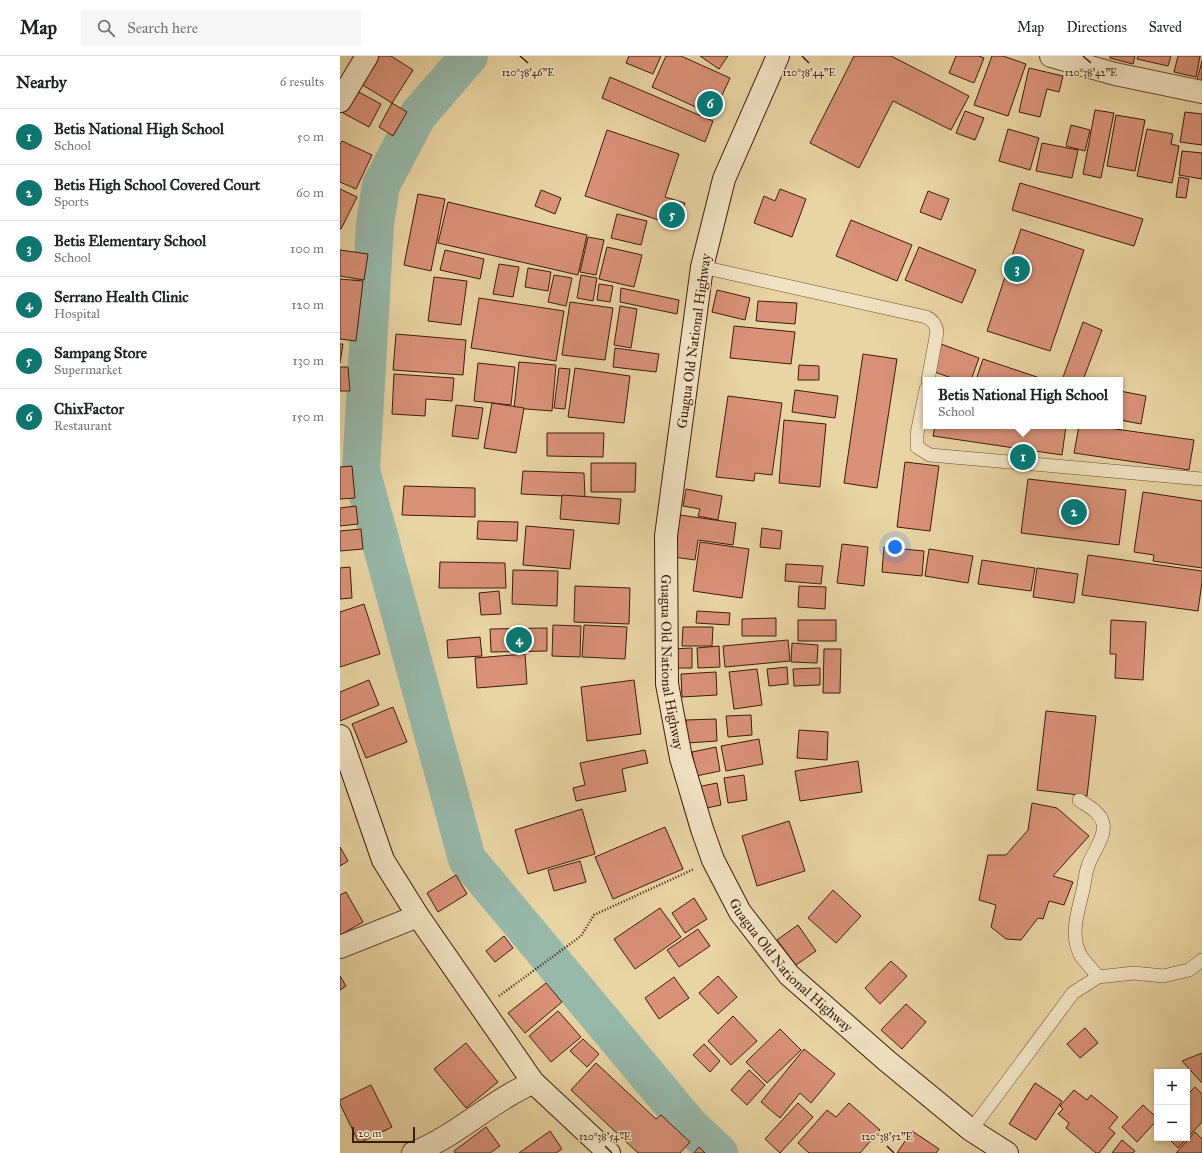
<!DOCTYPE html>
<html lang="en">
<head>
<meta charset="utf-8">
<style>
	:root { --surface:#fff; --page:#f6f6f6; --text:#202124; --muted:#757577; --line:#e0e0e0; --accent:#0f766e }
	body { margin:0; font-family:"IM FELL Great Primer",serif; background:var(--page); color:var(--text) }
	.controls { position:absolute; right:12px; bottom:12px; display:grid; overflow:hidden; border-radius:0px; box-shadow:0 2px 6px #0003 }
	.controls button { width:36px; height:36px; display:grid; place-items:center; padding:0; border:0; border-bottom:1px solid var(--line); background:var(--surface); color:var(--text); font:20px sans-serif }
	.scale { position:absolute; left:12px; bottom:10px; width:63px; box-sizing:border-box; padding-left:4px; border:2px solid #3e1c0b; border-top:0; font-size:11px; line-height:14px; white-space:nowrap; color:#3e1c0b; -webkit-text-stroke:3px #f1e3c3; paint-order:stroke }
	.you { position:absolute; left:555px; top:491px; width:14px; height:14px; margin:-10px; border:3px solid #fff; border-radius:50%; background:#1a73e8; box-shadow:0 0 0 6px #1a73e833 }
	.badge { display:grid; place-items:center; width:26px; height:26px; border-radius:50%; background:var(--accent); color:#fff; font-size:13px; font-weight:700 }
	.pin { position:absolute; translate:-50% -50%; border:2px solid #fff; box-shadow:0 1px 4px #0006 }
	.popup { position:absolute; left:583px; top:321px; width:200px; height:52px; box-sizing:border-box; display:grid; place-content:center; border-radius:0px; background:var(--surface); filter:drop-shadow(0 1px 3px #0005); font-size:13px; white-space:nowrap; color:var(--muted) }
	.popup b { font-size:15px; color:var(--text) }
	.popup::after { content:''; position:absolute; left:50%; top:100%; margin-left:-8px; border:8px solid transparent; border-top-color:var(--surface) }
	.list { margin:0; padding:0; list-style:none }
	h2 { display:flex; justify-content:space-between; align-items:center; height:52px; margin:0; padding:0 16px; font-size:17px }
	h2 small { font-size:13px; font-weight:400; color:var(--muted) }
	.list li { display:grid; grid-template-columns:26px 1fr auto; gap:12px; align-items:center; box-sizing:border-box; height:56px; padding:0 16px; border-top:1px solid var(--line) }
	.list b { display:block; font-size:15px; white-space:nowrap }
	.list p { margin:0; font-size:13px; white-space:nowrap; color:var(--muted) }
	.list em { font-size:13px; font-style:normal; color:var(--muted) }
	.icon { flex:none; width:22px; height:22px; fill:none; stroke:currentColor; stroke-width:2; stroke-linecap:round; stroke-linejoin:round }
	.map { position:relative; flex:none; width:862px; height:1097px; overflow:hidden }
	header { display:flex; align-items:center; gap:24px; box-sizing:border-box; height:56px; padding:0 20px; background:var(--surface); border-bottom:1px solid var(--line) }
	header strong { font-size:19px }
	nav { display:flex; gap:22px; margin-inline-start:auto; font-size:14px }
	.search { width:280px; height:36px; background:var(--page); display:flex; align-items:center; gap:10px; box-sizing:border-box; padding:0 14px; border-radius:0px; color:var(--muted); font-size:15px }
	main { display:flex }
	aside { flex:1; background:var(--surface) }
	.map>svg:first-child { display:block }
	.water { fill:#97b8aa; stroke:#737a6a }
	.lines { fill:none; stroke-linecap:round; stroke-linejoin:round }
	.shore { stroke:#6a6a5a; stroke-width:1 }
	.river { stroke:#97b8aa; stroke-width:38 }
	.building { fill:#d99178; stroke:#3e1c0b }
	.lane-casing { stroke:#694a31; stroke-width:14 }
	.street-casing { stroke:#694a31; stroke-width:24 }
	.secondary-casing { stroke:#3e1c0b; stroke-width:24 }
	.path { stroke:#3e1c0b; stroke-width:2.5; stroke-dasharray:1 2; stroke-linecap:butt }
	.lane { stroke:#f1e3c3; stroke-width:13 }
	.street { stroke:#f1e3c3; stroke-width:22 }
	.secondary { stroke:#f1e3c3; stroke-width:22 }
	.ticks { fill:none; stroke:#3e1c0b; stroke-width:1.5 }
	.labels { text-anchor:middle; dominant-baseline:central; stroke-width:3; stroke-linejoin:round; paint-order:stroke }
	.street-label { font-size:14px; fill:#3e1c0b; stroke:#f1e3c3 }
	.ticks-label { font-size:10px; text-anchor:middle; fill:#3e1c0b; stroke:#f1e3c3; stroke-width:3; stroke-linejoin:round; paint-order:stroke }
</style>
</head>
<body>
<header>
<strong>Map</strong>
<div class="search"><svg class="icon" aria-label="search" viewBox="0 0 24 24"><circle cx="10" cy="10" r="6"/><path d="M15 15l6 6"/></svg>Search here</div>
<nav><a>Map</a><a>Directions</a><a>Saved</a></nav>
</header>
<main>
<aside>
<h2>Nearby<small>6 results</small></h2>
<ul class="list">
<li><span class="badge">1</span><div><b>Betis National High School</b><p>School</p></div><em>50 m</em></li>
<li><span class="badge">2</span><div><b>Betis High School Covered Court</b><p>Sports</p></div><em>60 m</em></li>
<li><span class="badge">3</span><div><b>Betis Elementary School</b><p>School</p></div><em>100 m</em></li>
<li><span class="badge">4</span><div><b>Serrano Health Clinic</b><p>Hospital</p></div><em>120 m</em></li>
<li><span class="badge">5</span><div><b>Sampang Store</b><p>Supermarket</p></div><em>130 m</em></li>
<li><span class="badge">6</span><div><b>ChixFactor</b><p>Restaurant</p></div><em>150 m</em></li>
</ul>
</aside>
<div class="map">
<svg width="862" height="1097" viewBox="0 0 862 1097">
	<rect width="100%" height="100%" fill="#e9d4a3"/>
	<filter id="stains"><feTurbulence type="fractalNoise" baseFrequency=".005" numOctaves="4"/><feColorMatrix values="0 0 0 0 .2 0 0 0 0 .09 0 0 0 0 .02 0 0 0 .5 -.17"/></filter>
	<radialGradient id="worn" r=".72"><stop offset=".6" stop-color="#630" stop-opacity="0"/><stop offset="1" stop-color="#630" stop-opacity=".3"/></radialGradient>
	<polygon class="water" points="110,0 143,0 89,60 75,51 97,15"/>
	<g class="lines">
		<g class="shore">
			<polyline points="113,0 112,4 101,17 82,49 82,51 87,54 89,54 138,0"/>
			<polyline points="118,0 116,6 105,20 99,30 100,32 102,32 131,0"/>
		</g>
		<polyline class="river" points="129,0 78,59 41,129 35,168 21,414 127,803 350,1070 379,1097"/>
	</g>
	<g class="building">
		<polygon points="39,0 51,0 73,14 52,47 21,28"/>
		<polygon points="289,0 321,0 313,18 286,7"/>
		<polygon points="326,0 341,0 390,22 373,59 312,31"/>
		<polygon points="360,0 388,0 379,13"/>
		<polygon points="514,0 551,0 629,40 611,74 553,45 519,112 470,87"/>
		<polygon points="616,0 639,0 644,2 634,27 609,17"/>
		<polygon points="652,0 663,0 686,8 668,60 634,49"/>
		<polygon points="770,0 795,0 793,8 770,2"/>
		<polygon points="798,0 831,0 828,10 797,3"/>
		<polygon points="838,0 860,0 856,21 834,16"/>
		<polygon points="862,5 862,26 857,24"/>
		<polygon points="689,12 723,20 719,36 707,33 700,61 679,56"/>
		<polygon points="270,21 373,65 365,86 262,42"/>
		<polygon points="15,34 41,48 29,71 3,57"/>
		<polygon points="52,47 67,56 53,80 39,71"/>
		<polygon points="755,54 774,57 761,122 743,118"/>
		<polygon points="625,55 644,62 635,84 616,77"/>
		<polygon points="845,56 862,58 862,89 840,86"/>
		<polygon points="776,59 805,64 795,115 767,110"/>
		<polygon points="731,69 750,74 745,95 726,90"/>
		<polygon points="668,73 699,82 690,114 659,105"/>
		<polygon points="807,73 833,78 831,88 839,90 832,127 797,120"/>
		<polygon points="267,74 339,98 325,141 345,147 337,170 245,140"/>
		<polygon points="2,85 32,99 16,133 0,126 0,88"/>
		<polygon points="702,87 738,94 732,122 696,115"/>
		<polygon points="842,95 862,97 862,123 839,119"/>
		<polygon points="839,121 849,123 846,142 836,141"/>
		<polygon points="680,127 803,163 794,190 672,154"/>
		<polygon points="0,133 17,141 1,173 0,173"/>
		<polygon points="440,133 466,143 452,181 414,167 424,140 435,145"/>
		<polygon points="201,134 221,142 215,158 195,150"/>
		<polygon points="588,135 609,143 601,164 580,156"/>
		<polygon points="78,138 105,143 91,215 64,209"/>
		<polygon points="108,146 247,179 238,219 98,187"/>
		<polygon points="277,158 307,165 301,189 271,182"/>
		<polygon points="511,164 572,189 557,225 496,200"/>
		<polygon points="681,173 744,194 710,295 647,275"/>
		<polygon points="248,181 264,184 256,219 240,216"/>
		<polygon points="267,191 302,199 294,231 259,223"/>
		<polygon points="579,191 636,214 622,247 565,224"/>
		<polygon points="0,194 28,198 24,224 0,220"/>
		<polygon points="105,194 144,203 140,223 100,214"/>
		<polygon points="159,208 179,211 173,241 153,238"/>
		<polygon points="188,212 211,216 208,235 185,231"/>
		<polygon points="214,219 232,222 226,250 208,246"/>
		<polygon points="241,219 257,222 253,245 237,242"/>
		<polygon points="94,221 127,225 121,269 88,265"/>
		<polygon points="0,223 23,225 16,285 0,283"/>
		<polygon points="259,228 273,230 270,246 257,244"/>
		<polygon points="281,232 339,244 337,258 280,246"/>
		<polygon points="377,234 410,242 405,264 372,256"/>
		<polygon points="139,242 224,255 216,305 131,292"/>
		<polygon points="418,245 457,247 455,268 416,265"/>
		<polygon points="230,246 273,252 265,304 222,299"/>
		<polygon points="280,250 297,253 291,292 274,289"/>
		<polygon points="743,266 762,274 743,324 722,324"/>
		<polygon points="394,270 455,276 451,308 390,302"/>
		<polygon points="56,278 126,284 123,319 53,314"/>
		<polygon points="0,288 3,288 0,307"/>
		<polygon points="601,288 639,302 631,324 617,324 592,315"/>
		<polygon points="275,292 319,298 316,316 273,311"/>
		<polygon points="523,298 557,303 537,432 504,427"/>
		<polygon points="643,303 700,322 699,324 636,324"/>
		<polygon points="179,306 216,309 212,355 174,352"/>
		<polygon points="138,307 175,311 171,349 134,345"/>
		<polygon points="459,309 479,310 479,324 458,324"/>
		<polygon points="0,311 8,311 10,335 0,335"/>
		<polygon points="219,312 230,313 225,353 214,352"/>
		<polygon points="235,312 290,320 284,367 228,361"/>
		<polygon points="54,318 114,322 112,345 86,343 85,360 52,358"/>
		<polygon points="455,334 498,340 495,362 452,356"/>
		<polygon points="780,335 806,340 801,368 780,364"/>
		<polygon points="388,340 442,347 432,419 415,417 414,425 376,421"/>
		<polygon points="152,347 184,352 176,397 144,392"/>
		<polygon points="116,349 143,352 138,383 112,380"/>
		<polygon points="444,364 486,368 480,431 439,427"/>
		<polygon points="595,370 726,370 722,399 593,380"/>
		<polygon points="739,370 754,370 854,384 849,414 734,397"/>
		<polygon points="207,377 264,377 263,401 207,400"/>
		<polygon points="565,406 599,410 590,475 557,471"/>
		<polygon points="251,407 296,407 295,436 251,436"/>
		<polygon points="12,410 15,442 0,443 0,411"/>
		<polygon points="183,415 244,417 245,441 181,438"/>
		<polygon points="688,423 786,434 779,489 681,477"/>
		<polygon points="64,430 135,432 135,461 62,459"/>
		<polygon points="346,433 382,440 378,464 358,460 360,453 343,450"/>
		<polygon points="803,436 862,445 862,512 813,505 814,499 794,496"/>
		<polygon points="222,439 281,443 279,468 220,463"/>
		<polygon points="16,450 18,468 0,470 0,452"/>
		<polygon points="340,459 396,467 393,489 358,484 355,504 334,501"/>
		<polygon points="138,465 178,466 177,485 137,483"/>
		<polygon points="186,470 234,474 230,513 183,509"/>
		<polygon points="422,472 442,475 440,493 420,491"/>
		<polygon points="21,473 23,493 0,495 0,475"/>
		<polygon points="360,486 409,493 402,542 353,535"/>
		<polygon points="502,488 528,491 524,530 497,527"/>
		<polygon points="544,491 584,495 582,520 542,516"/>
		<polygon points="589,493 633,500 628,527 585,520"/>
		<polygon points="748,499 862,515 862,526 858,555 742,539"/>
		<polygon points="642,504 695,512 691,535 638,528"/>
		<polygon points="100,506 165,507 166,532 99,532"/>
		<polygon points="446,508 483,510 481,528 445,525"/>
		<polygon points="10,511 12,542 0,543 0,512"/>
		<polygon points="697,512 738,518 734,547 693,541"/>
		<polygon points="173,514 218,515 217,550 172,548"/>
		<polygon points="235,530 290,532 289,568 234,566"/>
		<polygon points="459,530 486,531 485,553 458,551"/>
		<polygon points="159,535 161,558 141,559 139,537"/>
		<polygon points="24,548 40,598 0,611 0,556"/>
		<polygon points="357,555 390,557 389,569 356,567"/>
		<polygon points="436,562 436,580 402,580 402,563"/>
		<rect x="458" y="564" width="38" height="21"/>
		<polygon points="771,564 806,566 803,624 775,622 776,598 770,598"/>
		<polygon points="213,569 241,570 240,601 212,600"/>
		<polygon points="244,569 287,571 285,603 242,601"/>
		<polygon points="343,571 373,571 372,590 342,590"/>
		<polygon points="207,572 207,595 151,596 150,573"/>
		<polygon points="140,581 142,600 108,602 107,584"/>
		<polygon points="448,584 450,605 385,611 383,590"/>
		<polygon points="452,587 478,589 477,607 451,606"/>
		<polygon points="379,590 380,611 358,612 357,592"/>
		<polygon points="352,592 352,612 331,612 331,593"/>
		<polygon points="484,593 501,593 500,637 483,637"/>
		<polygon points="185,598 187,628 137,632 135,602"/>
		<polygon points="447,611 448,628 429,630 427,613"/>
		<polygon points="480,612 480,629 454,630 453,613"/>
		<polygon points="417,613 422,649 394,653 389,616"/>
		<polygon points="376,616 377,639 342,641 341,618"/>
		<polygon points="29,624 39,649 0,665 0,636"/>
		<polygon points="294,624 301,678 247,685 241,631"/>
		<polygon points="53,651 67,686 26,702 12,668"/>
		<polygon points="706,655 756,660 747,740 697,734"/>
		<polygon points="411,659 412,679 388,681 386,660"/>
		<polygon points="376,663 377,685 347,687 346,664"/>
		<polygon points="459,674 488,676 487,704 457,702"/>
		<polygon points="419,683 423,708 386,715 381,690"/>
		<polygon points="376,691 380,715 356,720 352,696"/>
		<polygon points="305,694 308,707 282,713 286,735 236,745 233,732 245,729 240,707"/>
		<polygon points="518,705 522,736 460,745 455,715"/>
		<polygon points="404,719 407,744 388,747 384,722"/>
		<polygon points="377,727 381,749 362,753 357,731"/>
		<polygon points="692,747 717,752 749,780 713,820 733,826 724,849 709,845 703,863 698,862 681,884 666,883 651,871 656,849 639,844 648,799 666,799 688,774"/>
		<polygon points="242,753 255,798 188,818 175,774"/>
		<polygon points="449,765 465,815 417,830 402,780"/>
		<polygon points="325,771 343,813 273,843 255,801"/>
		<polygon points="0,791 8,805 0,810"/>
		<polygon points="240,805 246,826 214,835 208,814"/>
		<polygon points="116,819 127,838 98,856 87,837"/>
		<polygon points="493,834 521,860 496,887 468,862"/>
		<polygon points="6,836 23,866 0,879 0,839"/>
		<polygon points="354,842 367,863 345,877 332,857"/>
		<polygon points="320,852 341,881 295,913 274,883"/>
		<polygon points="458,869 476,895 456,909 437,884"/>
		<polygon points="358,873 370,890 339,911 327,894"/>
		<polygon points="164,880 173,892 155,906 146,895"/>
		<polygon points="551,905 567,920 540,948 525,932"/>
		<polygon points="0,920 6,930 0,934"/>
		<polygon points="378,920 397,941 378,958 359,937"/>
		<polygon points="334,921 349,942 319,963 305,942"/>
		<polygon points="206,927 222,946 185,977 168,957"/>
		<polygon points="566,948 586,966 562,993 541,974"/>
		<polygon points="218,955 241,981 211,1006 189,980"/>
		<polygon points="393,960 417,985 391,1009 368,985"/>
		<polygon points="745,972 758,987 740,1002 727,988"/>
		<polygon points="440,973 461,994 427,1027 406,1006"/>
		<polygon points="243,983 259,998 247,1011 230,995"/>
		<polygon points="126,987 158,1026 126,1052 94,1013"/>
		<polygon points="364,988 380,1005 370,1016 353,999"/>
		<polygon points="464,993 495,1018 471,1047 460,1037 440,1062 421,1046"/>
		<polygon points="862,997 862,1027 842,1005"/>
		<polygon points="256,1007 316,1063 321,1059 350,1086 340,1097 298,1097 231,1034"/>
		<polygon points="409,1014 425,1029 407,1049 391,1034"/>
		<polygon points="695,1027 722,1045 696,1084 669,1068"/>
		<polygon points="31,1029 52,1071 19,1087 0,1048 0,1044"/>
		<polygon points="855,1031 862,1038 862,1066 838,1092 828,1082 847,1082 847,1039"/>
		<polygon points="734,1034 747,1044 751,1039 778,1061 769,1072 775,1077 759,1097 756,1097 726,1072 729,1067 718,1058 723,1053 720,1050"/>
		<polygon points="458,1047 473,1061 440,1097 425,1083"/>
		<polygon points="509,1047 540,1074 520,1097 469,1097 458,1087 487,1054 496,1061"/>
		<polygon points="803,1049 817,1062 817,1064 797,1086 782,1071"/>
		<polygon points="146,1071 160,1090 150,1097 115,1097 114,1095"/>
		<polygon points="210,1075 222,1093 216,1097 179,1097"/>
		<polygon points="572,1075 599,1093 596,1097 557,1097"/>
		<polygon points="855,1076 862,1083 862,1097 836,1097"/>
		<polygon points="782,1084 795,1095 793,1097 772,1097"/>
		<polygon points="359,1091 365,1097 354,1097"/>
	</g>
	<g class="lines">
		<defs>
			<g id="lane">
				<path d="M362 211 586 261C593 264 596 268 597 276L588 324"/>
				<polyline points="586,333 577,378 577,391 590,399 862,423"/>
				<path d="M739 744C748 750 760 756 763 767 766 781 752 797 748 810 745 818 745 826 743 834 738 856 729 879 741 900 746 907 753 914 758 921"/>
				<polyline points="631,1074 733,937 758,921 794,917 823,920 849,914 862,904"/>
			</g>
			<g id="street">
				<polyline points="711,0 775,18 862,36"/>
				<polyline points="0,891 78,860"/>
				<path d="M73 1097C109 1083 138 1057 171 1038 178 1034 186 1030 193 1026"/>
			</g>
			<g id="secondary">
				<path id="s1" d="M438 0 384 123 362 211 326 480 327 628 341 702 362 773 373 804 400 856 449 919 547 1005 631 1074 667 1097"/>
				<polyline points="0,45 27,0"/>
				<polyline points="0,680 43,804 78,860 193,1026 269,1097"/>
			</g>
		</defs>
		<use href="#lane" class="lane-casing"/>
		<use href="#street" class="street-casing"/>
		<use href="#secondary" class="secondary-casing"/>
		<polyline class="path" points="159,940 241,880 254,859 354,813"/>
		<use href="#lane" class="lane"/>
		<use href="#street" class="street"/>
		<use href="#secondary" class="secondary"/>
	</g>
	<path class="ticks" d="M180 0 188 7M462 0 469 7M743 0 751 7M265 1090 272 1097M547 1090 554 1097"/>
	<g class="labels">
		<g class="street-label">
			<text transform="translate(354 285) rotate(-82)">Guagua Old National Highway</text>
			<text stroke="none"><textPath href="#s1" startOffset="623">Guagua Old National Highway</textPath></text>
			<text stroke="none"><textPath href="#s1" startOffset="959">Guagua Old National Highway</textPath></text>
		</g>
	</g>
	<g class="ticks-label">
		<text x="188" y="20">120°38'46"E</text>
		<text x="751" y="20">120°38'42"E</text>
		<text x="469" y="20">120°38'44"E</text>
		<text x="265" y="1084">120°38'54"E</text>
		<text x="547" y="1084">120°38'52"E</text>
	</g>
	<rect width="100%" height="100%" filter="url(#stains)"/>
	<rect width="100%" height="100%" fill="url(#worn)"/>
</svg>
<div class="controls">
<button>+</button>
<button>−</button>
</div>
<div class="scale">20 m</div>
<div class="you"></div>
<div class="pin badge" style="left:683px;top:401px">1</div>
<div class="popup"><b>Betis National High School</b>School</div>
<div class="pin badge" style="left:734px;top:456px">2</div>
<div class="pin badge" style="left:677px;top:213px">3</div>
<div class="pin badge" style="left:179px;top:584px">4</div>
<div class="pin badge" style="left:332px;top:159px">5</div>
<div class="pin badge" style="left:370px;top:48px">6</div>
</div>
</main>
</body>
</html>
